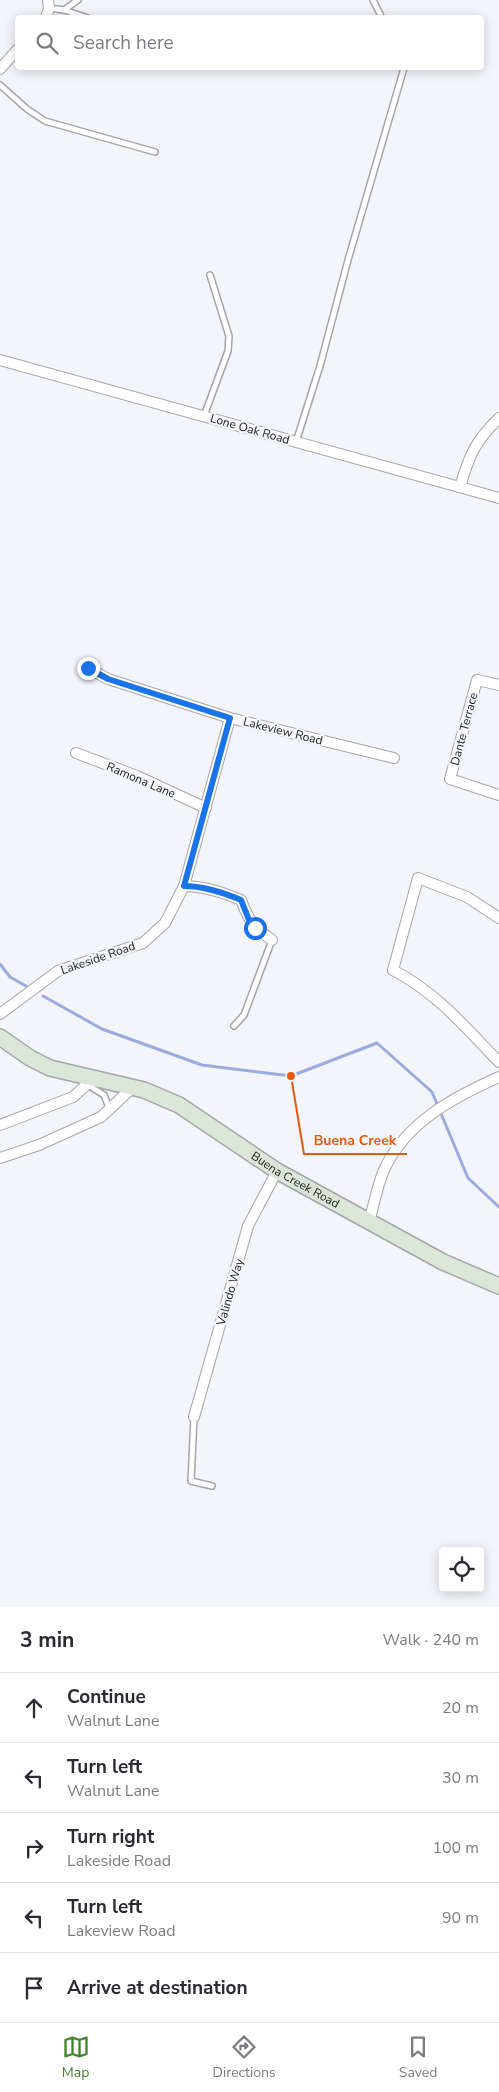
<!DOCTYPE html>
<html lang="en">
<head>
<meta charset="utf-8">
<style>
	:root { --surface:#fff; --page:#f2f2f3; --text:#2b2b33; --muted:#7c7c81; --line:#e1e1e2; --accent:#40852a }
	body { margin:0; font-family:"Nunito Sans",sans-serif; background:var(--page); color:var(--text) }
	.controls { position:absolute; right:15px; bottom:15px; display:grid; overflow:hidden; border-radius:5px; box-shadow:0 2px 12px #0003 }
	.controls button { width:45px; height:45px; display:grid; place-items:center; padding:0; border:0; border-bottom:1px solid var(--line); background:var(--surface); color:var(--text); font:25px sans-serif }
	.stop { position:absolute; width:15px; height:15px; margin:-11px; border:4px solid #1a73e8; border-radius:50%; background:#fff }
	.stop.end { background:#1a73e8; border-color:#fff; box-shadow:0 1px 5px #0008 }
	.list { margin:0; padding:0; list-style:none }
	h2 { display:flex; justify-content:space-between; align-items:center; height:65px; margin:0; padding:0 20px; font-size:21px }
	h2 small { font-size:16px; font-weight:400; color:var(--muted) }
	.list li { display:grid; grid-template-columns:32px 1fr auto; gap:15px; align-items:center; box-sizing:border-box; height:70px; padding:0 20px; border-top:1px solid var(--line) }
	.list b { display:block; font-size:19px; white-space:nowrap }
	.list p { margin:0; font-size:16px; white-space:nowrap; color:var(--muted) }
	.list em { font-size:16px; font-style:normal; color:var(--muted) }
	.icon { flex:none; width:28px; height:28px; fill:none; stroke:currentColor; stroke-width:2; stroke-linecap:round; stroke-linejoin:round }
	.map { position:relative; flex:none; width:499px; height:1607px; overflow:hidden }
	.search { position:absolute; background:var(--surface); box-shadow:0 2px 12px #0003; left:15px; right:15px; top:15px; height:55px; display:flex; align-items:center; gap:12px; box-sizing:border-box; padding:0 18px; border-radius:5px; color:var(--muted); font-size:19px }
	.sheet { height:415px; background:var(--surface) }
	nav { display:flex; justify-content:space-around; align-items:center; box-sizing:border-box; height:70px; border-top:1px solid var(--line); background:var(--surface); font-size:14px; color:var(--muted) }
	nav a { display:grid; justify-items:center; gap:2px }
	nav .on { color:var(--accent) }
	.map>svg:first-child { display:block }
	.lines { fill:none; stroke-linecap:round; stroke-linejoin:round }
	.stream { stroke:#9cabde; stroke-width:3 }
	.service-casing { stroke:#a5a6ab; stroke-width:8 }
	.minor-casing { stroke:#a5a6ab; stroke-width:12 }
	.secondary-casing { stroke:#a5a6ab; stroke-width:18 }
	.service { stroke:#fff; stroke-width:5 }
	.minor { stroke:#fff; stroke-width:10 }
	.secondary { stroke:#dae7d6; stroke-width:15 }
	.route { stroke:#1a73e8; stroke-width:6 }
	.labels { text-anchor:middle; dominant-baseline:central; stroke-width:4.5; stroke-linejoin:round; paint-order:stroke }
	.street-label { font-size:12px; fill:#1d1e1f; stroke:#f4f5fb }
	.leader { fill:none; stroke:#e8590c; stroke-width:2 }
	.callout-dot { fill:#e8590c; stroke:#f4f5fb; stroke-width:2 }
	.callout-label { font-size:14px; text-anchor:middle; font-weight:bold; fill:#e8590c; stroke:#f4f5fb; stroke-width:4.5; stroke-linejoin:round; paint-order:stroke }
</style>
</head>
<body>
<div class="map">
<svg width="499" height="1607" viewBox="0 0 499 1607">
	<rect width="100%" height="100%" fill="#f4f5fb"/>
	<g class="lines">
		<g class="stream">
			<polyline points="0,964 10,977 26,986"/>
			<polyline points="43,996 102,1029 202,1065 291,1076 377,1043 432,1092 468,1178 499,1207"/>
		</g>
		<defs>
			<g id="service">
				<polyline points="373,0 382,18"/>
				<polyline points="49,8 64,10 88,18"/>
				<polyline points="64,10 78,0"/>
				<polyline points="0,85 27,109 45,121 155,152"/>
				<polyline points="204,416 228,351 229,336 210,275"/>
				<polyline points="296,442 320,366 348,260 404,68"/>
				<polyline points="234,1026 244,1015 272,940"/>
				<polyline points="88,1085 104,1095 110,1110"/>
				<polyline points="194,1417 191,1481 212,1486"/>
			</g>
			<g id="minor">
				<polyline points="46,18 49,8 48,0"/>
				<polyline points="0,69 18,49"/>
				<polyline points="0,360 499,498"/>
				<path d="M460 487C469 456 475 441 499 418"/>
				<polyline points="88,668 108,679 230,718 394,758"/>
				<polyline points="499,685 477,680 450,779 499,795"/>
				<polyline points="76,753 137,776 206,808"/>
				<path d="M184 886C204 886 222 892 241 900 249 921 253 927 272 940"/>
				<path d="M499 918 467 897 418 878 393 970C437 993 465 1027 499 1062"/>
				<polyline points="0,1014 58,971 143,943 165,923 184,886 230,718"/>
				<polyline points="0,1125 73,1097 93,1079"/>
				<polyline points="0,1158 39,1145 101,1117 132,1088"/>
				<path d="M369 1222C374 1205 377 1186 384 1170 406 1122 454 1097 499 1077"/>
				<polyline points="194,1417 248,1226 277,1171"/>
			</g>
			<g id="secondary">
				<path id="s1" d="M0 1037 30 1058 50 1068 144 1090 179 1105 277 1171 443 1262 499 1286"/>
			</g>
		</defs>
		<use href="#service" class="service-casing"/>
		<use href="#minor" class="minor-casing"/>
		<use href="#secondary" class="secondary-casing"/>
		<use href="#service" class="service"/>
		<use href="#minor" class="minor"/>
		<use href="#secondary" class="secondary"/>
	</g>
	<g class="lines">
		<path class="route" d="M88 668 108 679 230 718 184 886C204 886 222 892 241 900L249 920 255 928"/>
	</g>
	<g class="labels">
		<g class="street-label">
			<text transform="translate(250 429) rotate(16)">Lone Oak Road</text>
			<text transform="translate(464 729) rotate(-75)">Dante Terrace</text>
			<text transform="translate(283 731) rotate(14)">Lakeview Road</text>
			<text transform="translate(141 780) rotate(23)">Ramona Lane</text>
			<text transform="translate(98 958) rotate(-19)">Lakeside Road</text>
			<text stroke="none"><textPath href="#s1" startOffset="332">Buena Creek Road</textPath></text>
			<text transform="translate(230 1292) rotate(-74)">Valindo Way</text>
		</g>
	</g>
	<path class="leader" d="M291 1076L304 1154H407"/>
	<circle class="callout-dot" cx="291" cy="1076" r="5"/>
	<g class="callout-label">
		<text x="355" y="1145">Buena Creek</text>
	</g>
</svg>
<div class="controls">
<button><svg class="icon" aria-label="locate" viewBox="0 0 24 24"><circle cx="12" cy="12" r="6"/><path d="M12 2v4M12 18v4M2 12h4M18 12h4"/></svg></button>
</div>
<div class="stop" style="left:255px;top:928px"></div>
<div class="stop end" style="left:88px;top:668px"></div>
<div class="search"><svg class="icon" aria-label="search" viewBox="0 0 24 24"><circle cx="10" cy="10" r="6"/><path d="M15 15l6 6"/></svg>Search here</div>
</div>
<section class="sheet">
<h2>3 min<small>Walk · 240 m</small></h2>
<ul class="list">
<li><svg class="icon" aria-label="ahead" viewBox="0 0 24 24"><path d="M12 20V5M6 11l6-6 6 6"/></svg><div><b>Continue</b><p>Walnut Lane</p></div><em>20 m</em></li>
<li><svg class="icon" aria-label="left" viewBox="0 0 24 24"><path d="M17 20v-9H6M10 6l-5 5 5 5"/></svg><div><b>Turn left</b><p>Walnut Lane</p></div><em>30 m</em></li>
<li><svg class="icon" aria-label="right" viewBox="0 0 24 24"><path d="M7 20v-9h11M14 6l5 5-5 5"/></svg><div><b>Turn right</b><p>Lakeside Road</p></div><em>100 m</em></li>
<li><svg class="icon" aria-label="left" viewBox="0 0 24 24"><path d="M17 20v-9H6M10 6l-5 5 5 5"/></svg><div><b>Turn left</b><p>Lakeview Road</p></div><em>90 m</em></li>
<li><svg class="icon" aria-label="arrive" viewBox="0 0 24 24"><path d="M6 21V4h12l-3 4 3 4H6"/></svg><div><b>Arrive at destination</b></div></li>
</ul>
</section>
<nav>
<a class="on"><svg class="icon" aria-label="map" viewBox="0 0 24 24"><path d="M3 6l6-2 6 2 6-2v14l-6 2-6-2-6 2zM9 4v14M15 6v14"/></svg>Map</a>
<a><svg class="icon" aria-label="directions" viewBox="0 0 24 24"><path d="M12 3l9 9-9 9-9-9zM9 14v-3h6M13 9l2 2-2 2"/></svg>Directions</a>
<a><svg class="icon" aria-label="saved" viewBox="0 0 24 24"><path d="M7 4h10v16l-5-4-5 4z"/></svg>Saved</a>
</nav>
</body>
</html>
